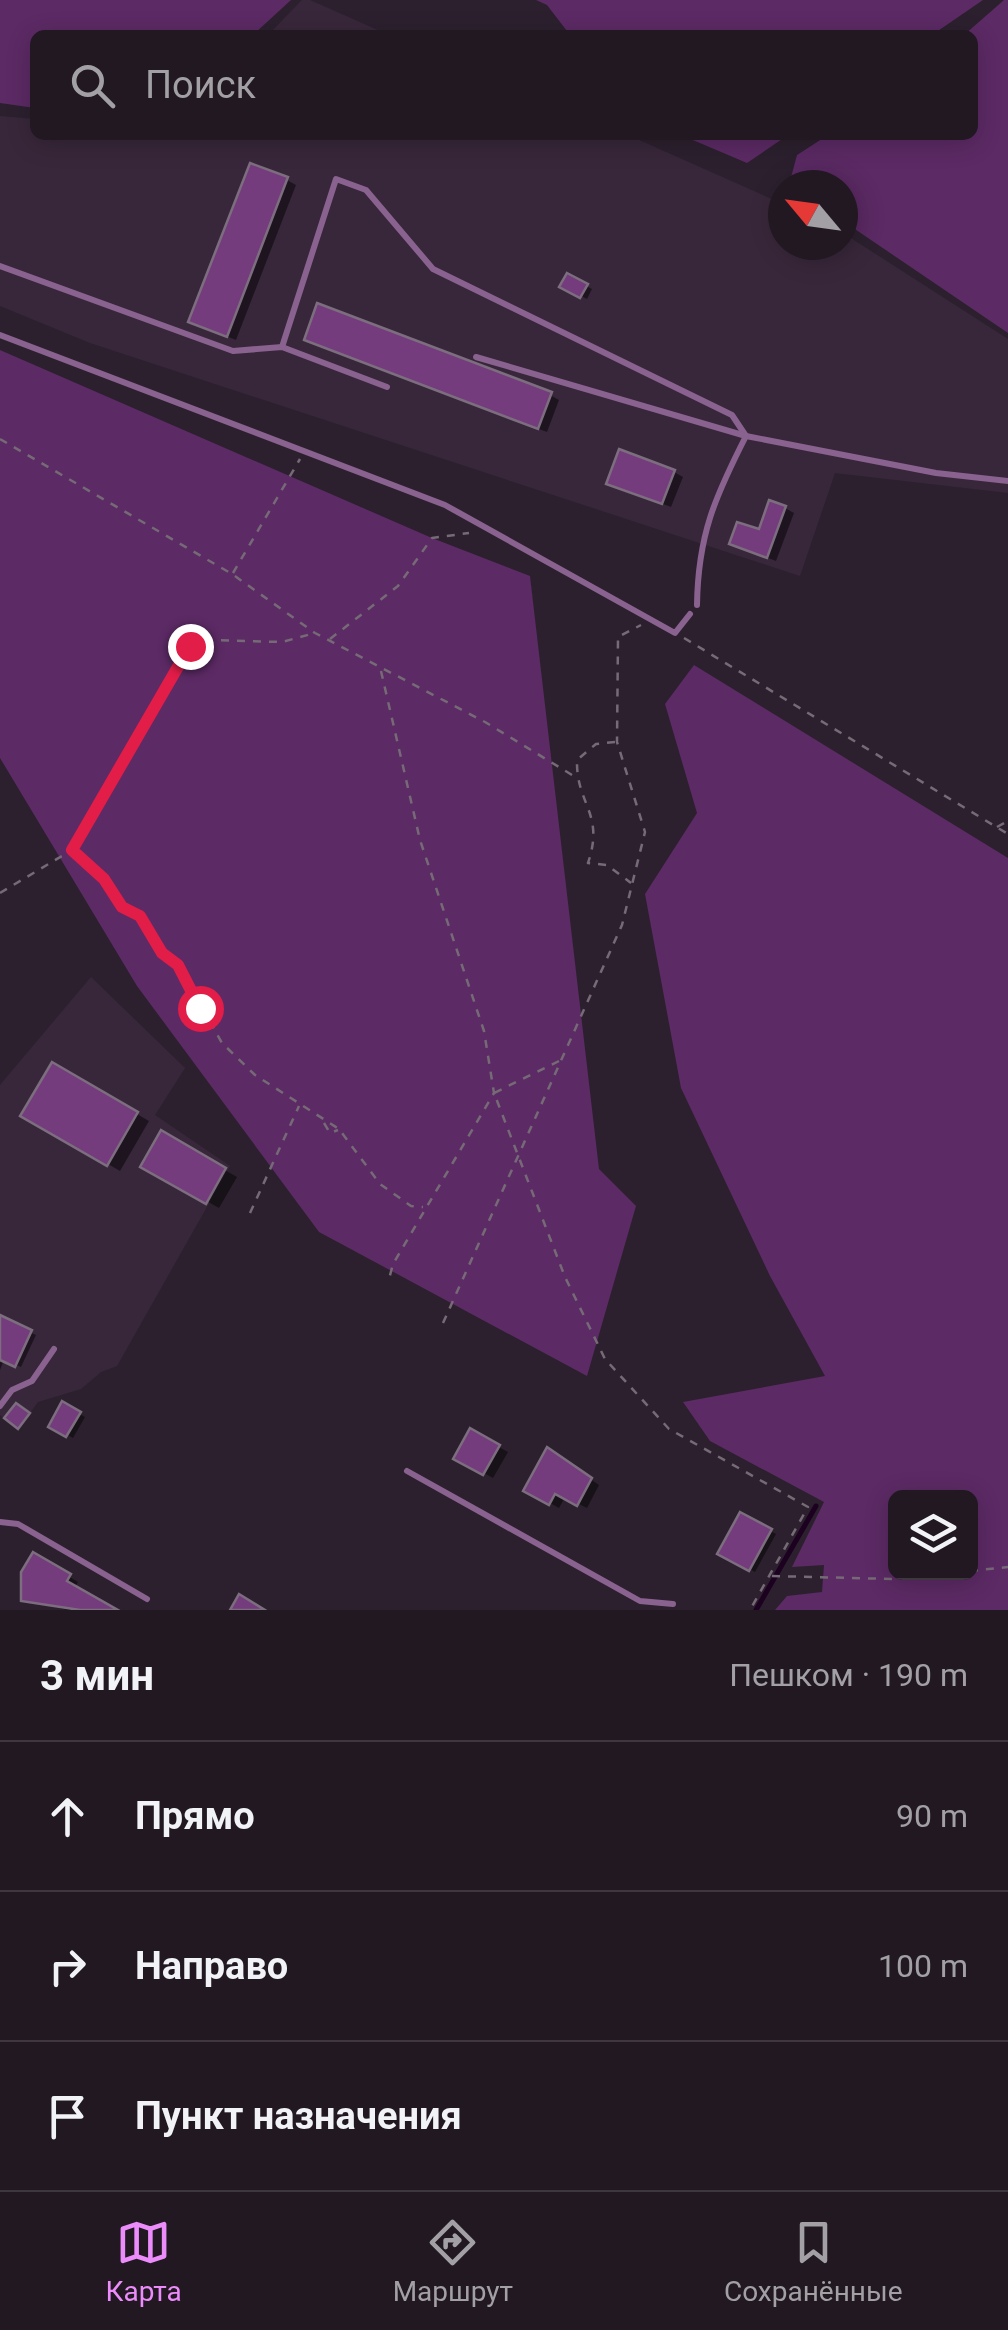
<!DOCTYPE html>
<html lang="ru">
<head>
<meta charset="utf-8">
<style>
	:root { --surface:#211822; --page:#29212a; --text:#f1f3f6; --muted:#a2a0a5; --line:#3e3740; --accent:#ec8cfb }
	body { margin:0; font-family:Roboto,sans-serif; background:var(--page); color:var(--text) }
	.controls { position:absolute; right:30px; bottom:30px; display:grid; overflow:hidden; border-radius:15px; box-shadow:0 5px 25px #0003 }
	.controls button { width:90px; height:90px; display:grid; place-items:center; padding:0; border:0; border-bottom:2px solid var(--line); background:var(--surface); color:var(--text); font:50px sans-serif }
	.compass { position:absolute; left:768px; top:170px; width:90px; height:90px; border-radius:50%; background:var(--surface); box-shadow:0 5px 25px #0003; rotate:299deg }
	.stop { position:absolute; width:30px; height:30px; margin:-22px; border:8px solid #e11d48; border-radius:50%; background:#fff }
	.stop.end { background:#e11d48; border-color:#fff; box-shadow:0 2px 10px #0008 }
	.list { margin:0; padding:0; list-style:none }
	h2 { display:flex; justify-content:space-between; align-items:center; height:130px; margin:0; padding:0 40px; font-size:42px }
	h2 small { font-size:32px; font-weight:400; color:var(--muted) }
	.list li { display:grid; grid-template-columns:65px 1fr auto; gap:30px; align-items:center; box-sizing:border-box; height:150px; padding:0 40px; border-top:2px solid var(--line) }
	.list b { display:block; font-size:38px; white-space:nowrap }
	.list em { font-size:32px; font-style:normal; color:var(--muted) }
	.icon { flex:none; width:55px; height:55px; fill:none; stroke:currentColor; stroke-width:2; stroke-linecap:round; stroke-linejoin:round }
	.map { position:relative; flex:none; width:1008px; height:1610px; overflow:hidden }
	.search { position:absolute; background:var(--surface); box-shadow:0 5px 25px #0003; left:30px; right:30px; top:30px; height:110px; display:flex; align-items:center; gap:25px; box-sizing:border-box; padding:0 35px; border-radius:15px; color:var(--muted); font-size:38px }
	.sheet { height:580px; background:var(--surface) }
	nav { display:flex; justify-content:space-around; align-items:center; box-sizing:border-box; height:140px; border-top:2px solid var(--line); background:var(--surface); font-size:28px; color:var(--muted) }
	nav a { display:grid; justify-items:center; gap:5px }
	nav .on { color:var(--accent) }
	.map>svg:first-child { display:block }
	.built { fill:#38273a }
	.green { fill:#5c2a65; fill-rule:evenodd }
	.shadow { fill:#0007 }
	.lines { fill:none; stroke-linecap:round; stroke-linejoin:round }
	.stream { stroke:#1c0121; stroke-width:5 }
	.building { fill:#743b7d; stroke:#7c6e7f; stroke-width:2.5 }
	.path { stroke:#756a76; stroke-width:2.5; stroke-dasharray:8 8; stroke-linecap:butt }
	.service { stroke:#89628f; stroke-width:6 }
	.route { stroke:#e11d48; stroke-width:12 }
</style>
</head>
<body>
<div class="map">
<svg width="1008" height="1610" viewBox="0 0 1008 1610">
	<rect width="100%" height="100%" fill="#2c202e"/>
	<g class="built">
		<polygon points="302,0 310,0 389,35 268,35"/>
		<polygon points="0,116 35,119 35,135 628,135 783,204 783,245 843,245 843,233 1008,339 1008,493 835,473 800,576 90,343 0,306"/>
		<polygon points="91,977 185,1068 155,1115 230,1166 117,1366 101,1372 81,1389 38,1402 18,1429 0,1415 0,1085"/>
	</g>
	<g class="green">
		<polygon points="0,0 291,0 253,35 35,35 35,108 0,103"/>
		<polygon points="536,0 983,0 932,35 570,35 547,5"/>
		<polygon points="1004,0 1008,0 1008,333 843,221 843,185 789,185 797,155 828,135 973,135 973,35 964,35"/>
		<polygon points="681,135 788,135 747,163"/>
		<polygon points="0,350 432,538 530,576 599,1169 636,1206 587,1376 319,1232 137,986 0,758"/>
		<path d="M694 665 1008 858V1610H775L787 1596 822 1592 824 1565 792 1567 824 1502 710 1441 683 1402 825 1376 770 1276 681 1088 645 894 697 813 665 704ZM896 1498H970V1572H896Z"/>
	</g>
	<g class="shadow">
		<polygon points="287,180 296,185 236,340 200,326"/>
		<polygon points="568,276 592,289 587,299 563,286"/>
		<polygon points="315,344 550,395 559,400 547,432"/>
		<polygon points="674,472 683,477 671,507 618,487"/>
		<polygon points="785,508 794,513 776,561 741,548"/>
		<polygon points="53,1065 149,1121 120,1171 24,1115"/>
		<polygon points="162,1134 237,1177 219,1208 144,1166"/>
		<polygon points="0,1318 36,1335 21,1367 4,1360 0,1370"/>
		<polygon points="63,1405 85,1417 73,1438 51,1426"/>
		<polygon points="471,1432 508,1452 493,1478 457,1458"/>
		<polygon points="556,1456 599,1485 587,1508 565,1497 559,1508 527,1490"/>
		<polygon points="741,1515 776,1534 755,1572 721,1553"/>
		<polygon points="34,1556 78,1582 74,1588 113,1610 67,1610 24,1599"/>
	</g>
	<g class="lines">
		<polyline class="stream" points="756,1610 816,1506"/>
	</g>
	<g class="building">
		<polygon points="250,163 288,177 227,337 188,322"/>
		<polygon points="567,273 588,284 580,298 559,287"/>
		<polygon points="317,303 552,392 538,429 304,340"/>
		<polygon points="619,449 675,470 662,504 606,484"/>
		<polygon points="769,500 786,506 767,558 729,544 737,522 759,529"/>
		<polygon points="52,1062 138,1112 107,1166 20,1116"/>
		<polygon points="161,1130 226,1168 206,1204 140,1167"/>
		<polygon points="0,1315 32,1330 15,1367 0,1360"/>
		<polygon points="62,1401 81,1412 66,1437 48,1427"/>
		<polygon points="16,1403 30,1413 18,1429 4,1418"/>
		<polygon points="470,1428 500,1445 483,1475 453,1459"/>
		<polygon points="547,1447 592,1478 577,1506 555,1494 549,1505 523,1491"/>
		<polygon points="740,1512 772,1529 749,1571 717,1554"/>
		<polygon points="33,1552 71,1574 67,1581 118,1610 80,1610 21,1601 21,1572"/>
		<polygon points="239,1594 265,1610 230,1610"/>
	</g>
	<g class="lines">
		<g class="path">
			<polyline points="0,439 232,574 315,633 485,722 577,778"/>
			<polyline points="233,573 300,459"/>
			<polyline points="684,638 1008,834"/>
			<polyline points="330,639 398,586 432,538 469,533"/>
			<polyline points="381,671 420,840 484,1031 494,1093 393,1264 389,1279"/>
			<path d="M615 742 596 744 577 760C576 805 605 813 588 863L607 865 631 883"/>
			<polyline points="997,827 1008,821"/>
			<polyline points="72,850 104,879 122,907 140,917 162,953 178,965 222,1043 255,1075 339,1129 380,1184 411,1206 423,1207"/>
			<polyline points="0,893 72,850 189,646 207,640 282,642 315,633"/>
			<polyline points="559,1061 494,1093 565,1277 605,1359 669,1429 808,1507 750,1610"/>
			<polyline points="324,1123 330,1133 338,1130"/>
			<polyline points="250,1213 299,1106"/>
			<polyline points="443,1323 622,925 645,832 617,742 618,637 641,625"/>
			<polyline points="970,1571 1008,1567"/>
			<polyline points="772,1576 892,1579 955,1572"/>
		</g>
		<g class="service">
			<polyline points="0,266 233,351 282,347 387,387"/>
			<polyline points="0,335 445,505 675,633 690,614"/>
			<polyline points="282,347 336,179 366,190 433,269 732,415 746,436"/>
			<polyline points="476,357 746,436 936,473 1008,481"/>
			<path d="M697 605C698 535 715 497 746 436"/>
			<polyline points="0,1406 12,1390 32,1381 54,1349"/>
			<polyline points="407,1471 640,1601 673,1604"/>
			<polyline points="0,1522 18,1524 147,1599"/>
		</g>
	</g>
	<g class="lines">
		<polyline class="route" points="190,646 72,850 104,879 122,907 140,916 162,953 178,965 200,1008"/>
	</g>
</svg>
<div class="controls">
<button><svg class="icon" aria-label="layers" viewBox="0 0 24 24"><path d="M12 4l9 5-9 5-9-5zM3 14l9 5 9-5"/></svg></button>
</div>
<svg class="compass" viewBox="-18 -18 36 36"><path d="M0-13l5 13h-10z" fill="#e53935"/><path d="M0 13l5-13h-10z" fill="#a2a0a5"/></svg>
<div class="stop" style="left:200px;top:1008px"></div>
<div class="stop end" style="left:190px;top:646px"></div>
<div class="search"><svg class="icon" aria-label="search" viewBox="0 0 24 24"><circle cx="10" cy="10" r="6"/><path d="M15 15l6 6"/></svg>Поиск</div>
</div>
<section class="sheet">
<h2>3 мин<small>Пешком · 190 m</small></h2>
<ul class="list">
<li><svg class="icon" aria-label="ahead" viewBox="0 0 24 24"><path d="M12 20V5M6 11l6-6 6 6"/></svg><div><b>Прямо</b></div><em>90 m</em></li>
<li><svg class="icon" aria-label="right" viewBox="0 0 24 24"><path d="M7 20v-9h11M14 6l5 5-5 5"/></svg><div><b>Направо</b></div><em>100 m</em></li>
<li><svg class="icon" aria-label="arrive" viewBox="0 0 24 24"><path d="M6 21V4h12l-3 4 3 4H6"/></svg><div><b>Пункт назначения</b></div></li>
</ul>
</section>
<nav>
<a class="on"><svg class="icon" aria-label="map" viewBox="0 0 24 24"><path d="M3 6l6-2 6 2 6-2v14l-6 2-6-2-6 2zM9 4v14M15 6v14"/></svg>Карта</a>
<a><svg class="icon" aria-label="directions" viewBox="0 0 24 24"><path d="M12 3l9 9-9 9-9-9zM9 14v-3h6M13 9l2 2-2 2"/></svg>Маршрут</a>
<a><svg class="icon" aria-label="saved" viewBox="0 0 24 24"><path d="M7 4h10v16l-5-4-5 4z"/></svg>Сохранённые</a>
</nav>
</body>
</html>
